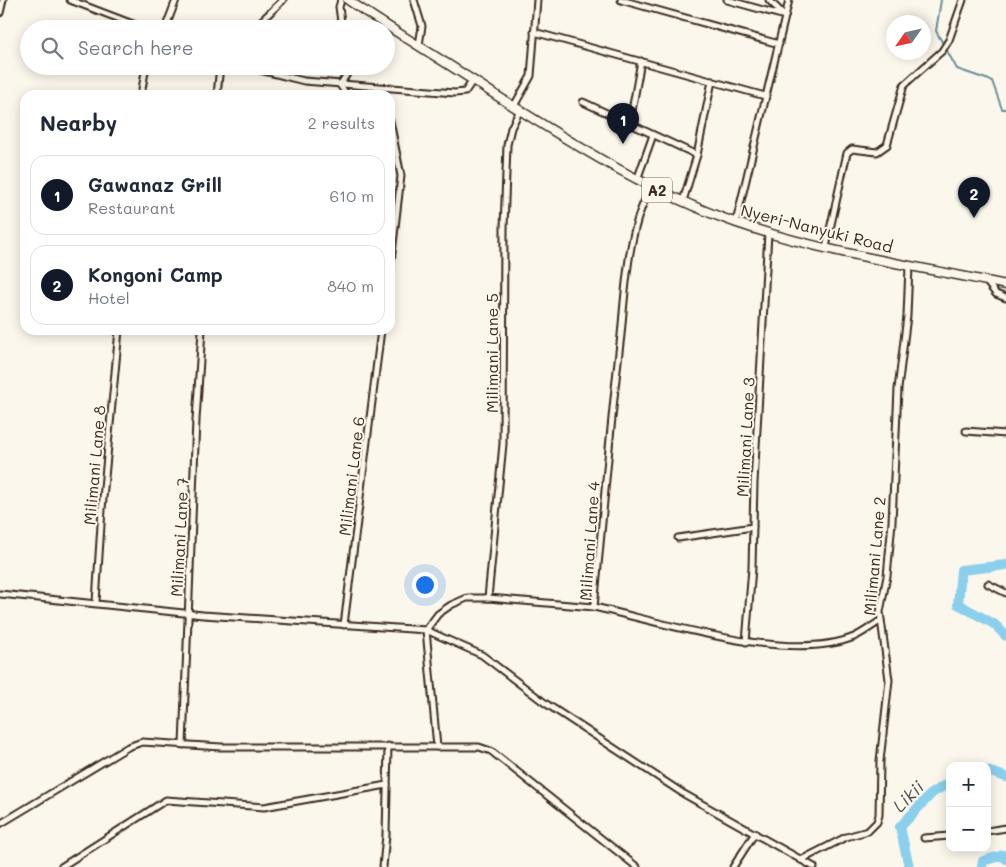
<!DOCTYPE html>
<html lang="en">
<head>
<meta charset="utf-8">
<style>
	:root { --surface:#fff; --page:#f6f6f7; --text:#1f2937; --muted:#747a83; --line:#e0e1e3; --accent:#111827 }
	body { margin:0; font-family:Mali,sans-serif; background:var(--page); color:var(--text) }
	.controls { position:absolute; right:15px; bottom:15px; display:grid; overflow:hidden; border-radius:10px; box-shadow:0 2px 12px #0003 }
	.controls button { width:45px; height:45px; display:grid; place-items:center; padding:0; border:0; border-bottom:1px solid var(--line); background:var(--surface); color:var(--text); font:25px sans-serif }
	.compass { position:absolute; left:886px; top:15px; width:45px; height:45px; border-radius:50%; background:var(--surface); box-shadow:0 2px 12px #0003; rotate:236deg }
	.you { position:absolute; left:424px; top:584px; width:18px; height:18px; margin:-12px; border:4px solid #fff; border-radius:50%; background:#1a73e8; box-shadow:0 0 0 8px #1a73e833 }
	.badge { display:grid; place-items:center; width:32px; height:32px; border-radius:50%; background:var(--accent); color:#fff; font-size:16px; font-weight:700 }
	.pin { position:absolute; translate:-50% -41px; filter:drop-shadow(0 1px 2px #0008) }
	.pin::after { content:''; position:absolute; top:26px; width:18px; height:15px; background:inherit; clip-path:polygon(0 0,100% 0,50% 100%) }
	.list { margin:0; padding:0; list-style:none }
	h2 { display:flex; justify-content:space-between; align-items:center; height:65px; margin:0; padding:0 20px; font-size:21px }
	h2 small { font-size:16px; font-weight:400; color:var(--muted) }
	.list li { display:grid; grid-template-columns:32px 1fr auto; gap:15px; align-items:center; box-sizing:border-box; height:80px; margin:0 10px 10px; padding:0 10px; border:1px solid var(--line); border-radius:15px }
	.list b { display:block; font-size:19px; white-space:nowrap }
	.list p { margin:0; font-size:16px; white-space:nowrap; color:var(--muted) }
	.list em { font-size:16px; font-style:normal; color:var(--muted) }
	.icon { flex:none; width:28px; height:28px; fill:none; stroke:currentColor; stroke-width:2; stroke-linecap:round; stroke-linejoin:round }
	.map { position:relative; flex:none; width:1006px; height:867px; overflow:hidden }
	.search { position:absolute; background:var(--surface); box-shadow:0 2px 12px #0003; left:20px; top:20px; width:375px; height:55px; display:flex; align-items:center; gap:12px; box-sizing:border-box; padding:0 18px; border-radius:28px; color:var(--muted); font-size:19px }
	.panel { position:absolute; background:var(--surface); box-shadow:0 2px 12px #0003; left:20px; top:90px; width:375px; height:245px; border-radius:15px }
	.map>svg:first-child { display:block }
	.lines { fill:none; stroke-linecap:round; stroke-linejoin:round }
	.stream { stroke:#6a8d9a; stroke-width:2 }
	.river { stroke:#8acfec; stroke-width:10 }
	.minor-casing { stroke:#3b2a1e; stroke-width:9 }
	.trunk-casing { stroke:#3b2a1e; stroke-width:11 }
	.minor { stroke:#fbf7ec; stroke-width:5 }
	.trunk { stroke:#fbf7ec; stroke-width:8 }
	.labels { text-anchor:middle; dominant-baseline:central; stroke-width:4; stroke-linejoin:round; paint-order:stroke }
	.shield { fill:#fbf7ec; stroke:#75685c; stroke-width:1 }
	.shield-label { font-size:15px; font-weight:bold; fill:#3b2a1e }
	.street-label { font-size:16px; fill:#3b2a1e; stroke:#fbf7ec }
	.water-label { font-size:18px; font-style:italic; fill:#4f5352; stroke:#fbf7ec }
</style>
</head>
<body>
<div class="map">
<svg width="1006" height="867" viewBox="0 0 1006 867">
	<rect width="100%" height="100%" fill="#fbf7ec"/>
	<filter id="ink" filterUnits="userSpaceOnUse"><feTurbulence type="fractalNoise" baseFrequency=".02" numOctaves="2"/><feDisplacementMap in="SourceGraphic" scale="10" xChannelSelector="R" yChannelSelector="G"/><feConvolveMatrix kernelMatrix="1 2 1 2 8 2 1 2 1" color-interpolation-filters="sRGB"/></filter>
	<g filter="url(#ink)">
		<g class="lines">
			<polyline class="stream" points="941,0 936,31 957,69 992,81 1002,109 1006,109"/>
			<g class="river">
				<polyline points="1006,565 961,570 958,604 994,624 1006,636"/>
				<polyline points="987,771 1006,777"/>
				<polyline points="909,867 900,827 932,793 950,782"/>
				<polyline points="982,867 983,861 1003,855 1006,859"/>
			</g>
			<defs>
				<g id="minor">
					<polyline points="70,0 146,29"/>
					<polyline points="341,0 339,7 342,29"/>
					<polyline points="414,0 422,26 419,45"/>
					<polyline points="621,0 779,44"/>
					<polyline points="727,0 785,16"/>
					<polyline points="769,0 785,16"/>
					<polyline points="0,13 3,0"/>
					<polyline points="165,29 176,0"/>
					<polyline points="253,29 283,0"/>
					<polyline points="534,32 765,96"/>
					<polyline points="244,66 304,81 455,93 465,92 473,80"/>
					<polyline points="141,95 146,66"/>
					<polyline points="217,95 220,66"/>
					<polyline points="347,95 340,85 352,66"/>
					<polyline points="583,102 697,155"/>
					<polyline points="514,106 531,76 537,0"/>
					<polyline points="390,121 401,176 390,270"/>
					<polyline points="630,122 641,61"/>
					<polyline points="637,180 653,135"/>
					<path d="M652 188C628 221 625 295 621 335 610 426 603 517 594 607 662 622 788 664 854 637 863 633 872 626 880 621"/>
					<polyline points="683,201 697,155 712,81"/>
					<polyline points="736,222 789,0"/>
					<polyline points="826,247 847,153 852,149 877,152 887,145 904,85 942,51 949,40 963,0"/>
					<polyline points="986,281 996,294 1006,298"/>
					<polyline points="966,431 1006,434"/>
					<polyline points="678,538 753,527"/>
					<polyline points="988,584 1006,593"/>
					<polyline points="0,594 203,615 426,630 482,655 545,703 684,794 814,867"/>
					<polyline points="488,598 503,444 504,228 507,145 511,128 520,110"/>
					<polyline points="96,602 102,509 119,330"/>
					<polyline points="344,625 381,330"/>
					<polyline points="746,642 752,568 754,483 768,233"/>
					<polyline points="183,745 196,420 202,330"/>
					<polyline points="437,747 426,630 438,614 451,605 467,598 488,598 594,607"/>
					<polyline points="0,824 128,747 142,742 221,747 479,747 491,751 637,867"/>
					<polyline points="987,831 1006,828"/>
					<polyline points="924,838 950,836"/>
					<polyline points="801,860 846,837 868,831 877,822 879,815 880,761 889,680 880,612 887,576 892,522 898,389 907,316 909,266"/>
					<polyline points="61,867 166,800 264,807 387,785"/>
					<polyline points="383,867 386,835 388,746"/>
					<polyline points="733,867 755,833"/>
				</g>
				<path id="trunk" d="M348 0C395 32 444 61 491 92 570 142 648 192 737 223 824 253 917 266 1006 285"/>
			</defs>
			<use href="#minor" class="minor-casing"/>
			<use href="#trunk" class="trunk-casing"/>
			<use href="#minor" class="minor"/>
			<use href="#trunk" class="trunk"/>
		</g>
	</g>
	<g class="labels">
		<rect class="shield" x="642" y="177.5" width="30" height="25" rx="4"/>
		<g class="shield-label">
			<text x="657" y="190">A2</text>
		</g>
		<g class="street-label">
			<text transform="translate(817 228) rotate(14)">Nyeri-Nanyuki Road</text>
			<text transform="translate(491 353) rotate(-90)">Milimani Lane 5</text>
			<text transform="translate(745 437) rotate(-87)">Milimani Lane 3</text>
			<text transform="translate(94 465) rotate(-85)">Milimani Lane 8</text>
			<text transform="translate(351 476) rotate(-83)">Milimani Lane 6</text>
			<text transform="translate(179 537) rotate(-87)">Milimani Lane 7</text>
			<text transform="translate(589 541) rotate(-86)">Milimani Lane 4</text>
			<text transform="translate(874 556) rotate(-85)">Milimani Lane 2</text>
		</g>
		<g class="water-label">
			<text transform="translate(908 796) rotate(-45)">Likii</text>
		</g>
	</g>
</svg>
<div class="controls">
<button>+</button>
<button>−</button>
</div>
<svg class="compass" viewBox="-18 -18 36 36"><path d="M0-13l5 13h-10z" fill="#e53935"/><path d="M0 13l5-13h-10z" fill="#747a83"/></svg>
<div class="you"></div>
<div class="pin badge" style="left:623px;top:144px">1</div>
<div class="pin badge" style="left:974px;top:218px">2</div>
<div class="search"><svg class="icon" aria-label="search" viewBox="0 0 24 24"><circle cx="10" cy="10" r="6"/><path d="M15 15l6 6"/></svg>Search here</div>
<section class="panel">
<h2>Nearby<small>2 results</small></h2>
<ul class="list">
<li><span class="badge">1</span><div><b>Gawanaz Grill</b><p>Restaurant</p></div><em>610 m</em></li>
<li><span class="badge">2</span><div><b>Kongoni Camp</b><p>Hotel</p></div><em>840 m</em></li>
</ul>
</section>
</div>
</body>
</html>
